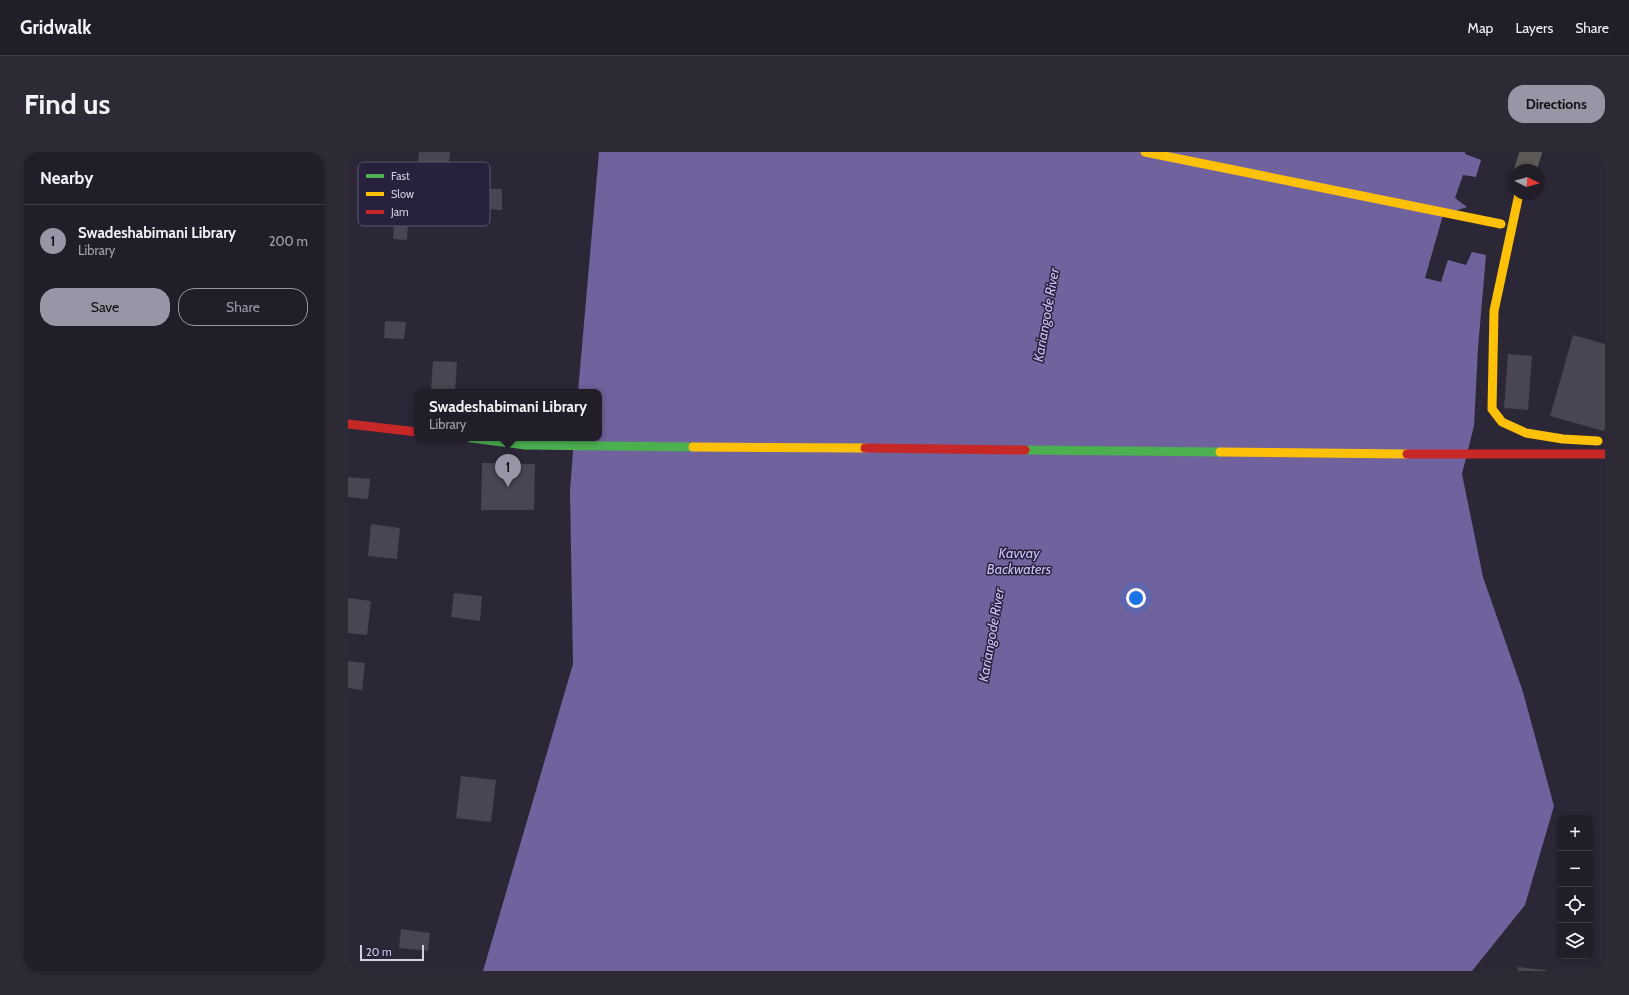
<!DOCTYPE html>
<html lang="en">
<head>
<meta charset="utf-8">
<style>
	:root { --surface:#211d29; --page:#2d2a35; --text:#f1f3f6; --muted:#a2a2a8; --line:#3e3b46; --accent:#9995a6 }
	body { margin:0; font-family:Cabin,sans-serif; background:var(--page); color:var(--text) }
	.controls { position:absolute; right:12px; bottom:12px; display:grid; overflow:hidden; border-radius:8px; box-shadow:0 2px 6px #0003 }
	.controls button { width:36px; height:36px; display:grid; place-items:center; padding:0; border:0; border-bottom:1px solid var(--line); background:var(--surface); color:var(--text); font:20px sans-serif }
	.compass { position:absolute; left:1161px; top:12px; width:36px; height:36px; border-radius:50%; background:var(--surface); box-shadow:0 2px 6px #0003; rotate:95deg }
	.scale { position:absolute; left:12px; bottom:10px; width:64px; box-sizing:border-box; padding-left:4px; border:2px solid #d3d0e2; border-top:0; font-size:11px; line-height:14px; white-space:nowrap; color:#d3d0e2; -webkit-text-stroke:3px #28213d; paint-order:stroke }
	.you { position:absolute; left:788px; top:446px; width:14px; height:14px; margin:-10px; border:3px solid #fff; border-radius:50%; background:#1a73e8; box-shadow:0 0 0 6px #1a73e833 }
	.badge { display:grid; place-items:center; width:26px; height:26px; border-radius:50%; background:var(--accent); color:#111; font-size:13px; font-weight:700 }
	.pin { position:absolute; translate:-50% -33px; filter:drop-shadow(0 1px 2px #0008) }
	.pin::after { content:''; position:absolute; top:21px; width:14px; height:12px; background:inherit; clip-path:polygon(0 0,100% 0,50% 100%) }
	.popup { position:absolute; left:66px; top:237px; width:188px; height:52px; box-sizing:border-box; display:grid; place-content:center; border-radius:8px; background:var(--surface); filter:drop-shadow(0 1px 3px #0005); font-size:13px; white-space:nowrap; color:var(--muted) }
	.popup b { font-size:15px; color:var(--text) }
	.popup::after { content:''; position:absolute; left:50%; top:100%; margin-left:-8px; border:8px solid transparent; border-top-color:var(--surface) }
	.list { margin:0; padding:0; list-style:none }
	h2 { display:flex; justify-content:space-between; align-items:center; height:52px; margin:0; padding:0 16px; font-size:17px }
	h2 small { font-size:13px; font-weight:400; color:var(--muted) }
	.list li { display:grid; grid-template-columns:26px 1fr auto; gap:12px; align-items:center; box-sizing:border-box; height:72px; padding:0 16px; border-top:1px solid var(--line) }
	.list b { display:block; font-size:15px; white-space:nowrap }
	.list p { margin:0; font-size:13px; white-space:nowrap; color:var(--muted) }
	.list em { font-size:13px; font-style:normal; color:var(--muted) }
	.actions { display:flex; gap:8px; padding:12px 16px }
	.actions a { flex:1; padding:9px 0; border:1px solid var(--accent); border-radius:16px; text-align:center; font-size:14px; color:var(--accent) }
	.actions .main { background:var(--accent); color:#111 }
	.icon { flex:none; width:22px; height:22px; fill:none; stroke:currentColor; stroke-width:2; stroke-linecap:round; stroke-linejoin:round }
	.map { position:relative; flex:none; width:1257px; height:819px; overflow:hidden; border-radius:16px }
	header { display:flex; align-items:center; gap:24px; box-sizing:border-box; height:56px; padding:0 20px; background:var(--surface); border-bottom:1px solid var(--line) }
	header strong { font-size:19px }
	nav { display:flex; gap:22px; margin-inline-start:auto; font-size:14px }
	.intro { display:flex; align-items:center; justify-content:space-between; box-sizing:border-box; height:96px; padding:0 24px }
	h1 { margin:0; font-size:28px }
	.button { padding:10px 18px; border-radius:16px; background:var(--accent); color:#111; font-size:14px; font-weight:700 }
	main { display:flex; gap:24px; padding:0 24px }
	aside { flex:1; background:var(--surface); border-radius:16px; box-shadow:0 2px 6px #0003 }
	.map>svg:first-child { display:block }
	.water { fill:#70629c }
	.building { fill:#494552 }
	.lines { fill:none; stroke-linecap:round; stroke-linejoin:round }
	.street { stroke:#5c5956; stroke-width:22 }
	.fast { stroke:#4caf50; stroke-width:9 }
	.slow { stroke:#ffc107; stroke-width:9 }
	.jam { stroke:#c62828; stroke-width:9 }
	.labels { text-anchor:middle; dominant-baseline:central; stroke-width:3; stroke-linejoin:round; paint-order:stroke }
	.water-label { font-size:14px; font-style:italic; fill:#cdc2f8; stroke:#28213d }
	.key { fill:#28213d; stroke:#5b566f; stroke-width:1 }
	.key-label { font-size:11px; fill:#d3d0e2 }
</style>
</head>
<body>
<header>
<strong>Gridwalk</strong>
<nav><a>Map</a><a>Layers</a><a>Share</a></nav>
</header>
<div class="intro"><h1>Find us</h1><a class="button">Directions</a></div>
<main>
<aside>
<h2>Nearby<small></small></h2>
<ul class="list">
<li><span class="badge">1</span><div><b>Swadeshabimani Library</b><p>Library</p></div><em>200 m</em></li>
</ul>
<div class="actions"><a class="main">Save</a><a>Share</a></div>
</aside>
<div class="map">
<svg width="1257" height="819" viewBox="0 0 1257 819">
	<rect width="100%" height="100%" fill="#2c2737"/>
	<polygon class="water" points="251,0 1117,0 1117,2 1133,8 1128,25 1115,23 1107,46 1119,55 1095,63 1077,126 1093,130 1100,108 1118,113 1124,100 1138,103 1130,196 1126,274 1114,322 1135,425 1175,540 1206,654 1177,753 1124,819 135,819 225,512 222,339 226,286 251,286 251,240 230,240"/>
	<g class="building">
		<polygon points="71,0 102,0 100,20 69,17"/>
		<polygon points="134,37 154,37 154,58 134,57"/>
		<polygon points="46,70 60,72 59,88 45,87"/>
		<polygon points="37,169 58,170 56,187 36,186"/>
		<polygon points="1225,183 1257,192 1257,275 1256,279 1202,264"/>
		<polygon points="1160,202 1184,204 1180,258 1156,256"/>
		<polygon points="85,209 109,210 107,240 83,238"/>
		<polygon points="134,311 187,312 186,358 133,358"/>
		<polygon points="0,325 22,327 20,347 0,345"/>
		<polygon points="23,372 52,376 49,407 20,404"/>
		<polygon points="106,441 134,444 132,469 103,465"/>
		<polygon points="0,446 23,449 19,483 0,481"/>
		<polygon points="0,509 17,511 14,538 0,536"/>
		<polygon points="113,624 148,628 143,670 108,666"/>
		<polygon points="53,777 82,781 80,799 51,796"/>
		<polygon points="1170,815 1198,818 1198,819 1169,819"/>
	</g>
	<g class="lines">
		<polyline class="street" points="1177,18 1183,0"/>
		<g class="fast">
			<polyline points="123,286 177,293 345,295"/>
			<polyline points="677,298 872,300"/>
		</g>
		<g class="slow">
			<polyline points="797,0 1153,72"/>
			<polyline points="1171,42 1146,159 1144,257 1154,270 1178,281 1215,287 1250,289"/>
			<polyline points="345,295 517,296"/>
			<polyline points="872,300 1059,302"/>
		</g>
		<g class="jam">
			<polyline points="0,272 69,280"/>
			<polyline points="517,296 677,298"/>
			<polyline points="1059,302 1257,302"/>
		</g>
	</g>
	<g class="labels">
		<g class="water-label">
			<text transform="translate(698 163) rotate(-80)">Kariangode River</text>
			<text x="671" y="401">Kavvay<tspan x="671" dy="16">Backwaters</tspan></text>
			<text transform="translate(643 483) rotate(-80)">Kariangode River</text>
		</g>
	</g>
	<rect x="10" y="10" width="132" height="64" rx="6" class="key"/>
	<rect x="18" y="22" width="18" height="4" fill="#4caf50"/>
	<rect x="18" y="40" width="18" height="4" fill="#ffc107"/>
	<rect x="18" y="58" width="18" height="4" fill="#c62828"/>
	<g class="key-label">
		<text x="43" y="28">Fast</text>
		<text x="43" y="46">Slow</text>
		<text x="43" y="64">Jam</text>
	</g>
</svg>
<div class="controls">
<button>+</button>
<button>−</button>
<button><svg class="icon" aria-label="locate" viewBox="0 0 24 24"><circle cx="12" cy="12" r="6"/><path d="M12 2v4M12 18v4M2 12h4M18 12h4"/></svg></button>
<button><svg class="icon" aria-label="layers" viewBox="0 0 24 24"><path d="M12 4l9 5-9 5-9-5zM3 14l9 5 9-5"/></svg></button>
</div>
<svg class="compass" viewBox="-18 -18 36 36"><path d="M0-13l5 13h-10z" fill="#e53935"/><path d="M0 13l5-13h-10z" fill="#a2a2a8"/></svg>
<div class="scale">20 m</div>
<div class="you"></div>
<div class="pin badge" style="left:160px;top:335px">1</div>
<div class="popup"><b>Swadeshabimani Library</b>Library</div>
</div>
</main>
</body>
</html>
